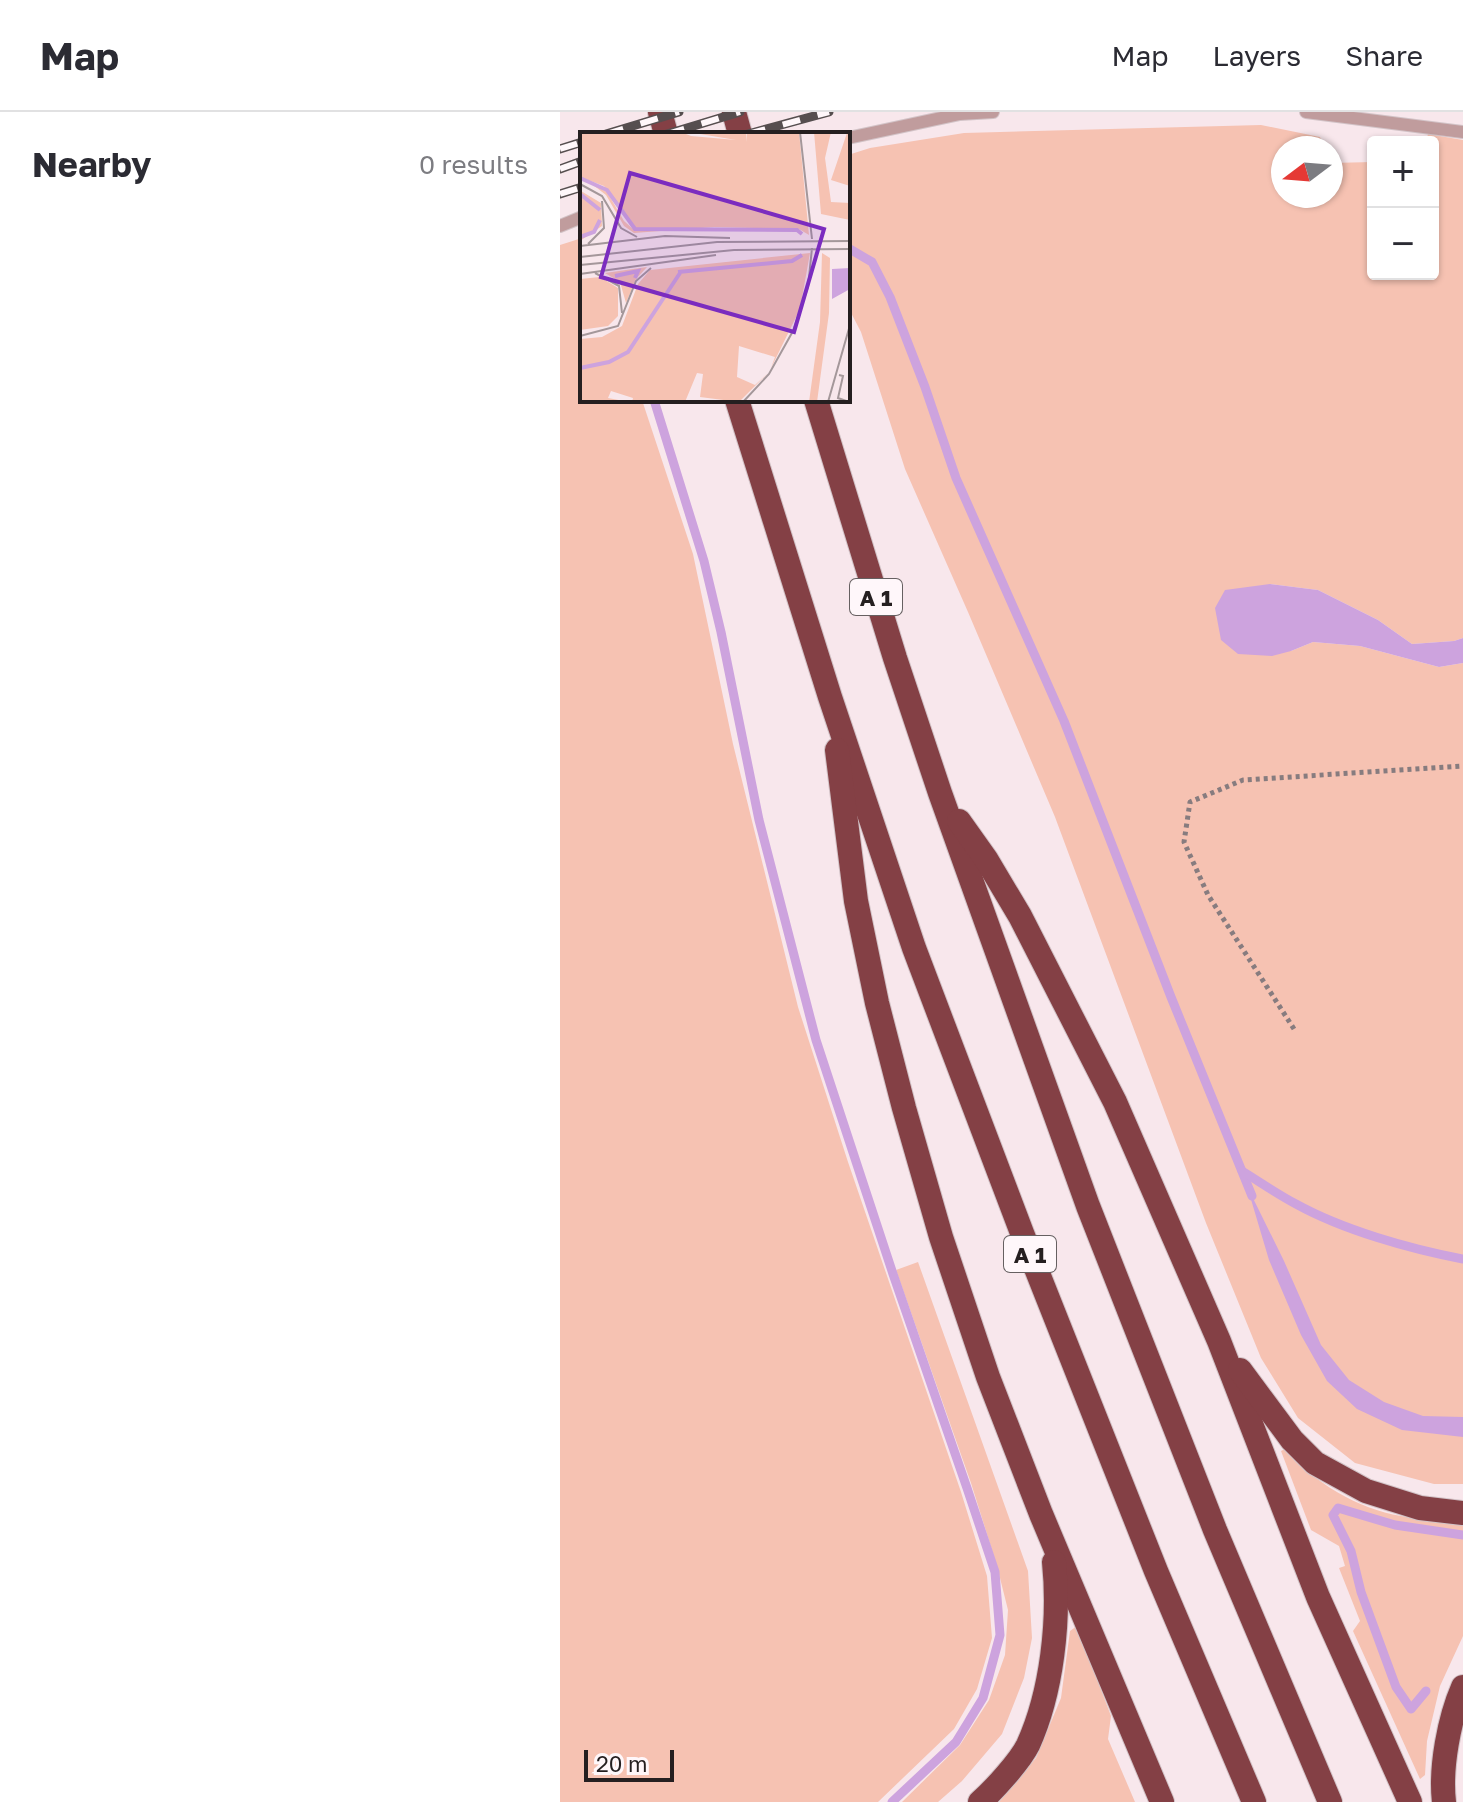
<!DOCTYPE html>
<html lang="en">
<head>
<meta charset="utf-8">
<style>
	:root { --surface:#fff; --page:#f7f7f7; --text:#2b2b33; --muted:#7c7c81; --line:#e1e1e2 }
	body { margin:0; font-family:"Golos Text",sans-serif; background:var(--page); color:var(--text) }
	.controls { position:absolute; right:24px; top:24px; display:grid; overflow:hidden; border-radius:8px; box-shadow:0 2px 6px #0004 }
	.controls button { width:72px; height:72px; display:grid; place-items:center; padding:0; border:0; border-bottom:2px solid var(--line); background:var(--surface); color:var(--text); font:40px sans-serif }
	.compass { position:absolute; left:711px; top:24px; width:72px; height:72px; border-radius:50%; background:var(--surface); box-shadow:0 2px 6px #0004; rotate:254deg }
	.scale { position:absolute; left:24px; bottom:20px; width:90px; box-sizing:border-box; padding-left:8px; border:4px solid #251f20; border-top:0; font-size:22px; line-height:28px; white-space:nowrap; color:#251f20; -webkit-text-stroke:6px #fff7fa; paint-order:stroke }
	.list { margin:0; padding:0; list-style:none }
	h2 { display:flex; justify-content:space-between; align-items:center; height:104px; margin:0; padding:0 32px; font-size:34px }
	h2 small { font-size:26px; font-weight:400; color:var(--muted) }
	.map { position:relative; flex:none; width:903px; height:1690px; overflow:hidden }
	header { display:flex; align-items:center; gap:48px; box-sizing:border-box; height:112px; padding:0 40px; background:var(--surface); border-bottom:2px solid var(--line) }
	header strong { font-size:38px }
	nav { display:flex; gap:44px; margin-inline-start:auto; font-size:28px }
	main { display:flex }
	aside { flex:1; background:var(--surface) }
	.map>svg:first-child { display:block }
	.green { fill:#f6c2b2 }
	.water { fill:#cda3de }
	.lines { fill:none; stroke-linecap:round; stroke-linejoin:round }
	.stream { stroke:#cda3de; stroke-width:9 }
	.service-casing { stroke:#d2c3c7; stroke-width:14 }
	.motorway-casing { stroke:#d2c3c7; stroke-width:26 }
	.path { stroke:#877c7f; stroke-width:5; stroke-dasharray:4 4; stroke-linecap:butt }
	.service { stroke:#c09c9d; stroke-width:12 }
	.motorway { stroke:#844045; stroke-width:24 }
	.rail-casing { stroke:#564e4f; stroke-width:9 }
	.rail { stroke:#fff7fa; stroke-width:6; stroke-dasharray:18; stroke-linecap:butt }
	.labels { text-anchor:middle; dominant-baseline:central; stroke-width:8; stroke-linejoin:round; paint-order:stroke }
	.shield { fill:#fff7fa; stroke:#666061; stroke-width:2 }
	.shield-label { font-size:22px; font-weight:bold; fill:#251f20 }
	.inset-river { fill:none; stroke:#cda3de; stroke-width:4 }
	.inset-road { fill:none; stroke:#a4979a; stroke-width:2 }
	.view { fill:#7b2cbf; fill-opacity:0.15; stroke:#7b2cbf; stroke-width:4 }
	.inset-edge { fill:none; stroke:#251f20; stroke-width:4 }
</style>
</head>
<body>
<header>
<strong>Map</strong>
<nav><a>Map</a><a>Layers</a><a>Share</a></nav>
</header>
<main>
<aside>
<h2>Nearby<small>0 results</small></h2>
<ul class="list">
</ul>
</aside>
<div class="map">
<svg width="903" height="1690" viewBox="0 0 903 1690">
	<rect width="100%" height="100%" fill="#f8e7ec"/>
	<g class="green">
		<polygon points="701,13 760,25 764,36 723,36 723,84 771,84 771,51 813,50 813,162 873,162 873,30 866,30 868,22 903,28 903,526 894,529 852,532 818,508 758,478 710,472 731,539 753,530 800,534 879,555 903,551 903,1372 874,1372 795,1351 738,1306 701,1246 646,1111 495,705 408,500 345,357 301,220 288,195 288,43 310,36 404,21"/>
		<polygon points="22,126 22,288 82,288 133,442 173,632 238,895 288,1050 401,1380 427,1464 432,1526 417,1577 394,1617 318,1690 0,1690 0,133"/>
		<polygon points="358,1150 468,1459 472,1526 464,1566 442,1622 402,1669 378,1690 342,1690 400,1633 429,1588 445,1543 448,1498 437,1454 411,1371 336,1158"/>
		<path d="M725 1337C753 1370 798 1397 841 1404 861 1408 883 1409 903 1411V1524L880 1574 867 1629 865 1663 860 1667 793 1519 800 1509 779 1456 785 1454 779 1434 751 1418 721 1339Z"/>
		<polygon points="517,1514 551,1604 548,1627 575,1690 439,1690 476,1646 501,1586 510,1519"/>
	</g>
	<g class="water">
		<polygon points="710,472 758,478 818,508 852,532 894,529 903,526 903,551 879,555 800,534 753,530 731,539 712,544 678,542 661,528 655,496 665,478"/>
		<polygon points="687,1074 724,1149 761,1233 789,1268 824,1290 863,1304 903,1305 903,1325 842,1318 797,1297 767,1269 741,1223 709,1148"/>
	</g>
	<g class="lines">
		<g class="stream">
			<polyline points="288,136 312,150 330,185 365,275 396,366 504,609 611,885 692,1084"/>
			<polyline points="94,288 144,449 161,520 199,708 256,928 333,1162 407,1376 435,1460 440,1523 423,1586 396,1630 332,1690"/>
			<path d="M682 1059C700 1070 717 1082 736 1092 783 1118 850 1137 903 1147"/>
			<polyline points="866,1579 851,1597 836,1575 801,1480 791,1439 773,1403 778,1396 835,1413 903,1423"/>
		</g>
		<defs>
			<g id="service">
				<polyline points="746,0 903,20"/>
				<polyline points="288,26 400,2 433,0"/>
				<polyline points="0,114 22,105"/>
			</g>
			<g id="motorway">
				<polyline points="100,0 106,22"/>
				<polyline points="174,0 180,22"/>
				<polyline points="177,288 270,585 354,836 462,1121 596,1459 694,1690"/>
				<polyline points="256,288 335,546 380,681 528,1094 655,1418 770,1690"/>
				<polyline points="277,638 296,789 317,891 344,996 381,1125 428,1265 481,1402 602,1690"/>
				<polyline points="399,709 426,747 460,804 555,990 659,1229 758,1485 850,1690"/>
				<polyline points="680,1258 732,1328 755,1351 806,1379 860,1396 903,1401"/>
				<path d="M420 1690C434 1678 460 1649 468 1633 492 1580 500 1508 494 1450"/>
				<path d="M884 1690C880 1656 889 1607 903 1575"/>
			</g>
		</defs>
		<use href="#service" class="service-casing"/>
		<use href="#motorway" class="motorway-casing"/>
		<polyline class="path" points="734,917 648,783 624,730 630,690 683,668 903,654"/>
		<use href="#service" class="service"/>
		<use href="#motorway" class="motorway"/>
		<defs>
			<g id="rail">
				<polyline points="46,22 119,0"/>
				<polyline points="107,22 180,0"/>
				<polyline points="188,22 269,0"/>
				<polyline points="0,37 22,30"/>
				<polyline points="0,57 22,49"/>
				<polyline points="0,82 22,75"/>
			</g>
		</defs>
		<use href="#rail" class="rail-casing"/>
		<use href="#rail" class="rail"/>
	</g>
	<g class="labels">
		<g class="shield">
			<rect x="290" y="467" width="52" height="36" rx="6"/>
			<rect x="444" y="1124" width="52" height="36" rx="6"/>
		</g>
		<g class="shield-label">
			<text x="316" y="485">A 1</text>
			<text x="470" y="1142">A 1</text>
		</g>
	</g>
	<g transform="translate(20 20)">
		<rect width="270" height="270" fill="#f8e7ec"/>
		<path d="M0 0H101L111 4 156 8 108 0H166L167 10V0H219L229 103 219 97 134 95 54 101 44 94 26 63 8 49 27 60 44 89 53 97 63 99 96 97 55 96 24 54 0 45ZM234 0H251L245 26 251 70 270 71V88L241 82ZM267 1 270 2V54L251 48ZM1 59 21 71 22 94 0 109ZM230 121 220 177 191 236 195 225 159 214 157 245 175 253 188 241 159 270 120 265 123 242 117 241 105 270H52L53 266 31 259 28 266 49 270H0V207L22 205 42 194 58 152 70 138ZM242 121 250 126 249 181 237 270H229L240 190ZM67 135 56 147 46 171 40 150 25 141ZM20 145 38 156V184L28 194 0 198V147Z" fill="#f6c2b2"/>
		<path d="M270 136V157L252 167V137Z" fill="#cda3de"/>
		<path class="inset-river" d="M0 46 27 58 55 97 217 98 222 102M0 62 20 78M0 105 14 100 20 88M98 140 212 129 222 123M35 144 58 139 55 146M0 236 29 230 48 220 100 141"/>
		<path class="inset-road" d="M220 0 232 107M0 52 22 64 41 96 57 105M8 112 24 96 22 69M0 114 85 104 150 106M0 125 137 110 270 109M0 133 154 118 270 117M15 141 39 154 42 181M0 142 136 123M0 204 38 194 56 149 71 136M259 243 263 244 258 266 269 270M163 270 189 242 213 199 228 155 232 116M248 270 270 193"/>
		<path class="view" d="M50 41 244 97 214 200 21 145Z"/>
		<rect width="270" height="270" class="inset-edge"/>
	</g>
</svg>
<div class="controls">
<button>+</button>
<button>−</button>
</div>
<svg class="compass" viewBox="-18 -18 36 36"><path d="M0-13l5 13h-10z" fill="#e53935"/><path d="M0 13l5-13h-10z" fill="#7c7c81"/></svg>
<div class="scale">20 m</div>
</div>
</main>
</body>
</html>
